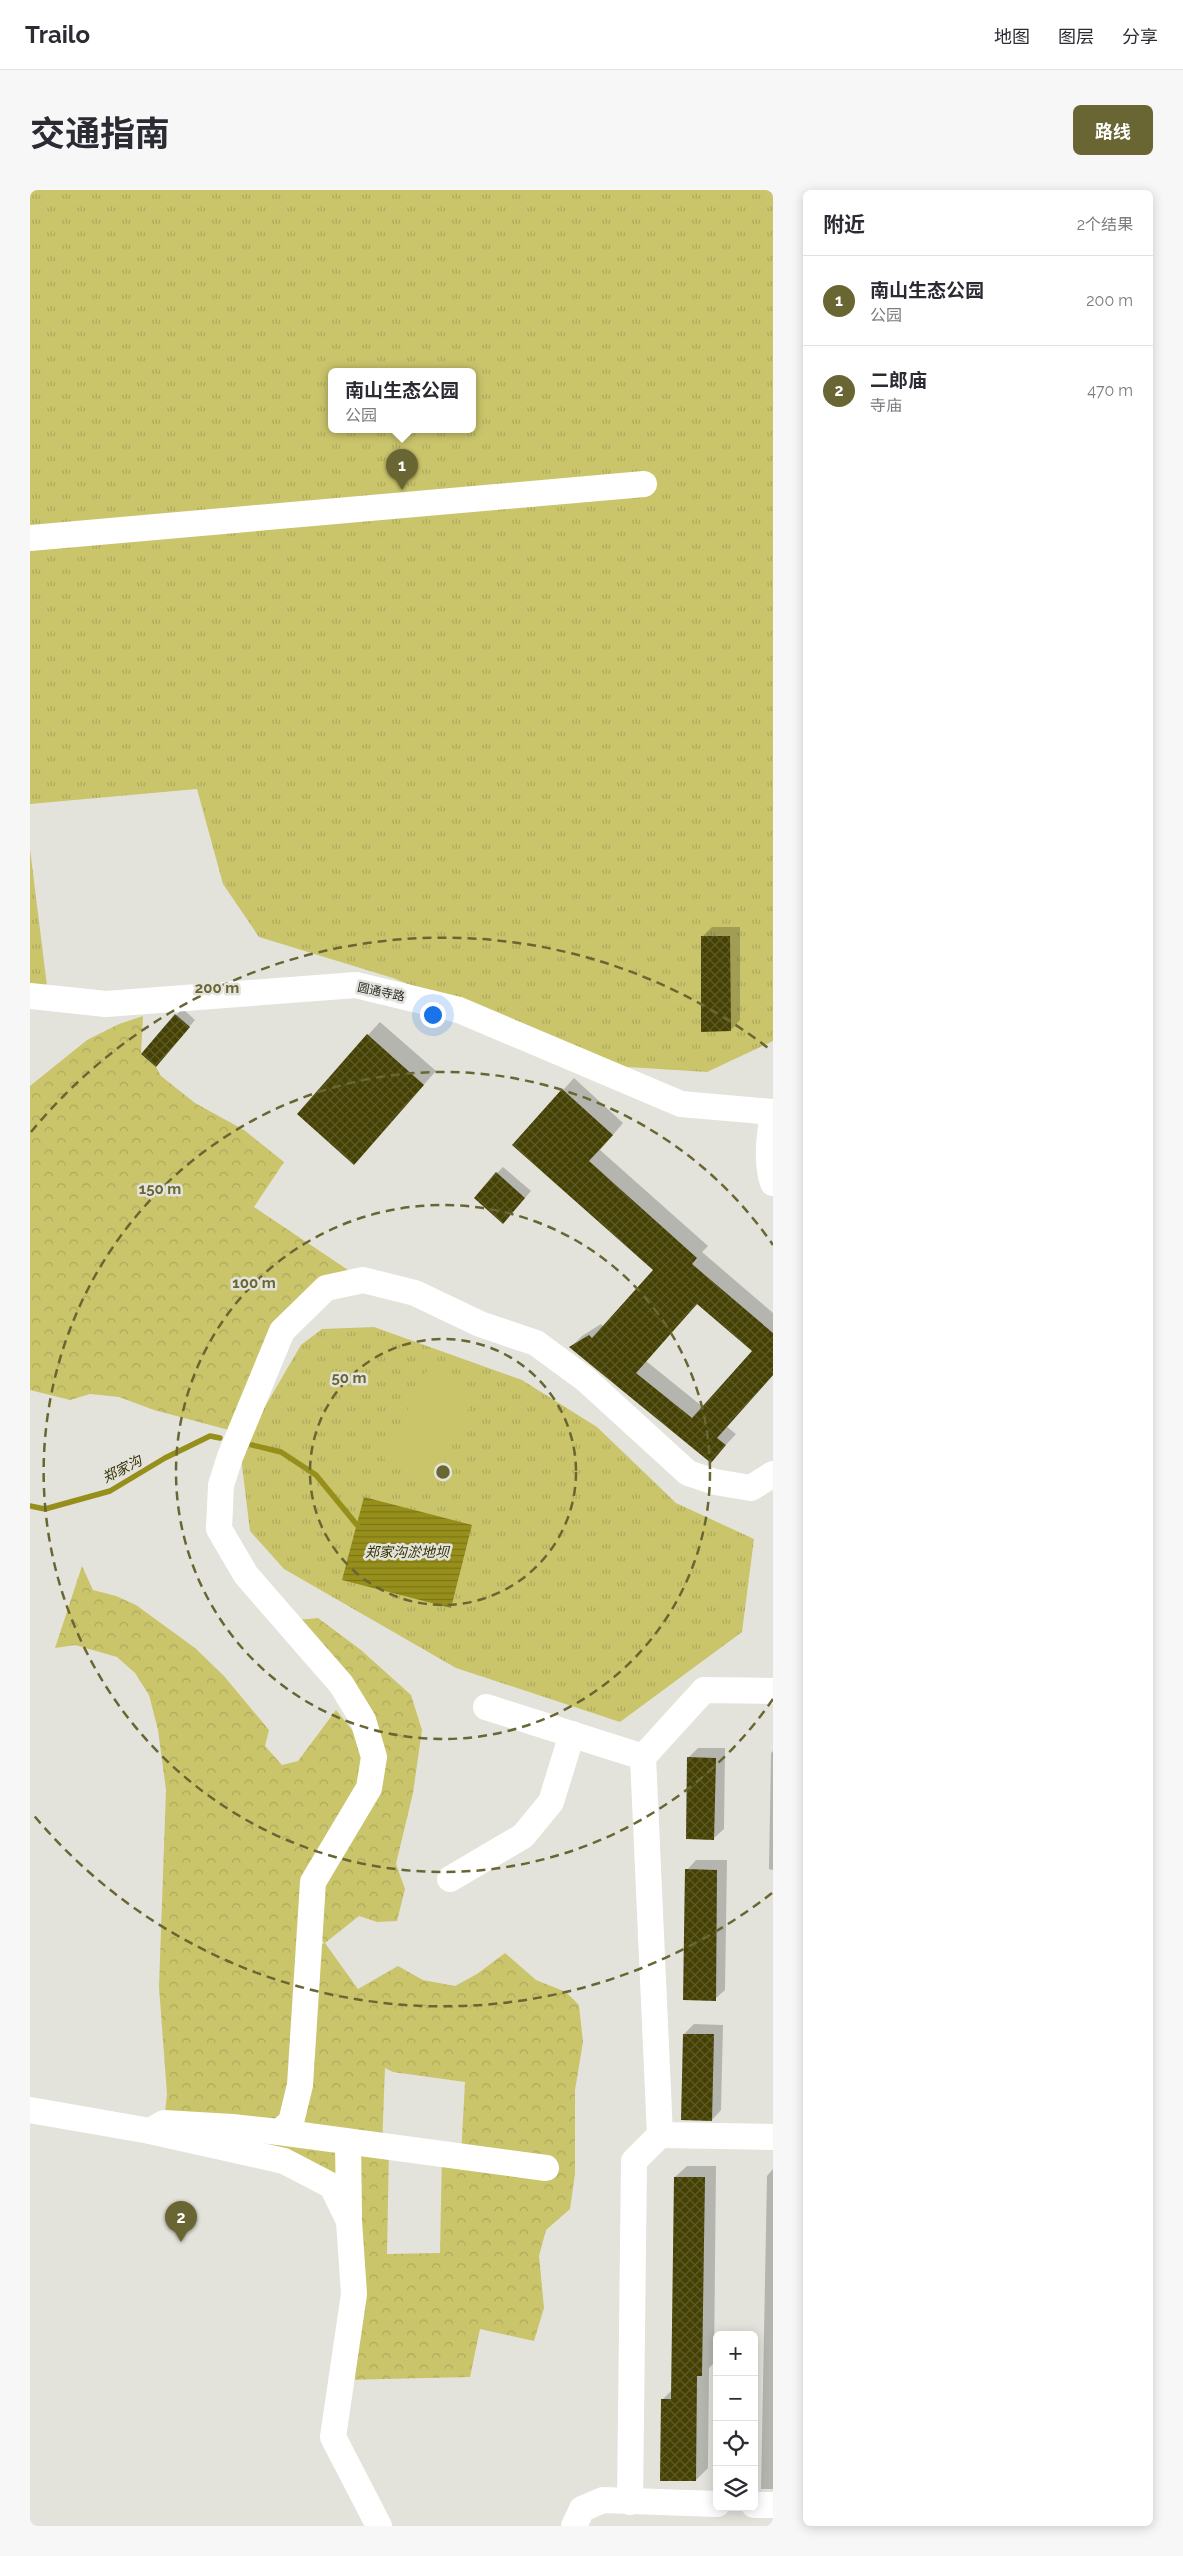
<!DOCTYPE html>
<html lang="zh">
<head>
<meta charset="utf-8">
<style>
	:root { --surface:#fff; --page:#f7f7f7; --text:#2b2b33; --muted:#7c7c81; --line:#e1e1e2; --accent:#696633 }
	body { margin:0; font-family:Raleway,"Noto Sans SC",sans-serif; background:var(--page); color:var(--text) }
	.controls { position:absolute; right:15px; bottom:15px; display:grid; overflow:hidden; border-radius:8px; box-shadow:0 2px 12px #0003 }
	.controls button { width:45px; height:45px; display:grid; place-items:center; padding:0; border:0; border-bottom:1px solid var(--line); background:var(--surface); color:var(--text); font:25px sans-serif }
	.you { position:absolute; left:402px; top:824px; width:18px; height:18px; margin:-12px; border:4px solid #fff; border-radius:50%; background:#1a73e8; box-shadow:0 0 0 8px #1a73e833 }
	.badge { display:grid; place-items:center; width:32px; height:32px; border-radius:50%; background:var(--accent); color:#fff; font-size:16px; font-weight:700 }
	.pin { position:absolute; translate:-50% -41px; filter:drop-shadow(0 1px 2px #0008) }
	.pin::after { content:''; position:absolute; top:26px; width:18px; height:15px; background:inherit; clip-path:polygon(0 0,100% 0,50% 100%) }
	.popup { position:absolute; left:298px; top:178px; width:148px; height:65px; box-sizing:border-box; display:grid; place-content:center; border-radius:8px; background:var(--surface); filter:drop-shadow(0 1px 4px #0005); font-size:16px; white-space:nowrap; color:var(--muted) }
	.popup b { font-size:19px; color:var(--text) }
	.popup::after { content:''; position:absolute; left:50%; top:100%; margin-left:-10px; border:10px solid transparent; border-top-color:var(--surface) }
	.list { margin:0; padding:0; list-style:none }
	h2 { display:flex; justify-content:space-between; align-items:center; height:65px; margin:0; padding:0 20px; font-size:21px }
	h2 small { font-size:16px; font-weight:400; color:var(--muted) }
	.list li { display:grid; grid-template-columns:32px 1fr auto; gap:15px; align-items:center; box-sizing:border-box; height:90px; padding:0 20px; border-top:1px solid var(--line) }
	.list b { display:block; font-size:19px; white-space:nowrap }
	.list p { margin:0; font-size:16px; white-space:nowrap; color:var(--muted) }
	.list em { font-size:16px; font-style:normal; color:var(--muted) }
	.icon { flex:none; width:28px; height:28px; fill:none; stroke:currentColor; stroke-width:2; stroke-linecap:round; stroke-linejoin:round }
	.map { position:relative; flex:none; width:743px; height:2336px; overflow:hidden; border-radius:8px }
	header { display:flex; align-items:center; gap:30px; box-sizing:border-box; height:70px; padding:0 25px; background:var(--surface); border-bottom:1px solid var(--line) }
	header strong { font-size:24px }
	nav { display:flex; gap:28px; margin-inline-start:auto; font-size:18px }
	.intro { display:flex; align-items:center; justify-content:space-between; box-sizing:border-box; height:120px; padding:0 30px }
	h1 { margin:0; font-size:35px }
	.button { padding:12px 22px; border-radius:8px; background:var(--accent); color:#fff; font-size:18px; font-weight:700 }
	main { display:flex; gap:30px; padding:0 30px }
	aside { flex:1; background:var(--surface); border-radius:8px; box-shadow:0 2px 12px #0003 }
	.map>svg:first-child { display:block }
	.forest { fill:url(#forest-crowns); fill-rule:evenodd }
	.park { fill:url(#park-tufts); fill-rule:evenodd }
	.pitch { fill:#cac56b }
	.water { fill:url(#water-rules) }
	.shadow { fill:#0003; fill-rule:evenodd }
	.lines { fill:none; stroke-linecap:round; stroke-linejoin:round }
	.stream { stroke:#978f1b; stroke-width:5.5 }
	.building { fill:url(#building-cross-hatch); fill-rule:evenodd }
	.minor { stroke:#fff; stroke-width:26 }
	.ring { fill:none; stroke:#696633; stroke-width:2.5; stroke-dasharray:9 6 }
	.labels { text-anchor:middle; dominant-baseline:central; stroke-width:5; stroke-linejoin:round; paint-order:stroke }
	.street-label { font-size:12px; fill:#2b2b29; stroke:#e3e3dc }
	.water-label { font-size:14px; font-style:italic; fill:#363304; stroke:#e3e3dc }
	.centre { fill:#696633; stroke:#e3e3dc; stroke-width:2.5 }
	.ring-label { font-size:15px; text-anchor:middle; font-weight:bold; fill:#696633; stroke:#e3e3dc; stroke-width:5; stroke-linejoin:round; paint-order:stroke }
</style>
</head>
<body>
<header>
<strong>Trailo</strong>
<nav><a>地图</a><a>图层</a><a>分享</a></nav>
</header>
<div class="intro"><h1>交通指南</h1><a class="button">路线</a></div>
<main>
<div class="map">
<svg width="743" height="2336" viewBox="0 0 743 2336">
	<defs>
		<pattern id="forest-crowns" width="20" height="18" patternUnits="userSpaceOnUse" patternTransform="scale(1.25)"><rect width="20" height="18" fill="#cac56b"/><path d="M2 6a3 3 0 1 1 6 0M12 15a3 3 0 1 1 6 0" fill="none" stroke="#aea95d"/></pattern>
		<pattern id="park-tufts" width="24" height="20" patternUnits="userSpaceOnUse" patternTransform="scale(1.25)"><rect width="24" height="20" fill="#cac56b"/><path d="M3 7l-1-3M5 7V3M7 7l1-3M15 17l-1-3M17 17v-4M19 17l1-3" fill="none" stroke="#aea95d"/></pattern>
		<pattern id="water-rules" width="6" height="5" patternUnits="userSpaceOnUse" patternTransform="scale(1.25)"><rect width="6" height="5" fill="#978f1b"/><path d="M0 2.5h6" fill="none" stroke="#7b7518"/></pattern>
		<pattern id="building-cross-hatch" width="8" height="8" patternUnits="userSpaceOnUse" patternTransform="scale(1.25)"><rect width="8" height="8" fill="#454103"/><path d="M0 0l8 8M0 8l8-8" fill="none" stroke="#5d5a29"/></pattern>
	</defs>
	<rect width="100%" height="100%" fill="#e3e3dc"/>
	<g class="forest">
		<polygon points="113,826 111,864 126,877 131,886 165,913 214,940 254,972 224,1017 333,1090 253,1141 210,1243 124,1220 89,1207 60,1204 40,1210 0,1200 0,896 57,850 89,834"/>
		<path d="M52 1376 63 1400 86 1406 106 1415 165 1458 194 1486 239 1540 235 1556 252 1575 268 1571 306 1520 344 1567 258 1431 288 1428 331 1460 381 1505 392 1540 383 1603 366 1674 375 1699 367 1731 347 1732 329 1726 295 1753 328 1799 368 1776 393 1790 425 1796 447 1784 475 1763 506 1790 536 1802 549 1815 553 1852 545 1900V1984L540 2019 516 2040 509 2066 514 2118 504 2151 450 2139 440 2187 312 2190 324 2104 302 1996 134 1933 137 1904 129 1797 136 1600 128 1540 119 1505 105 1483 87 1467 45 1455 25 1458ZM281 1736 294 1753 279 1765ZM355 1878 363 1882 435 1892 431 1966 412 1964 410 2063 357 2064 359 1957 352 1956Z"/>
	</g>
	<g class="park">
		<path d="M0 0H743V851L677 882 582 876 363 788 229 747 193 694 167 599 0 614ZM302 181H442V239H302Z"/>
		<polygon points="0,659 17,796 0,794"/>
		<polygon points="344,1137 492,1190 567,1237 646,1313 724,1349 712,1442 590,1532 426,1478 254,1379 220,1341 210,1259 271,1155 292,1139"/>
	</g>
	<polygon class="pitch" points="398,1178 447,1202 403,1294 354,1270"/>
	<polygon class="water" points="334,1307 442,1335 421,1418 312,1390"/>
	<g class="shadow">
		<polygon points="682,737 710,737 710,830 701,840 672,747"/>
		<polygon points="153,819 165,830 132,869 146,825"/>
		<polygon points="350,832 406,881 324,973 338,845"/>
		<path d="M544 888 593 933 570 960 678 1056 672 1062 743 1123V1185L697 1237 706 1244 681 1271 541 1157 552 1146 571 1134 574 1137 625 1080 484 954ZM668 1113 723 1160 673 1217 616 1171Z"/>
		<polygon points="473,977 501,1001 479,1026 467,983"/>
		<polygon points="668,1558 695,1558 694,1639 684,1648 658,1568"/>
		<polygon points="743,1561 743,1680 739,1679 741,1563"/>
		<polygon points="666,1670 697,1670 695,1800 685,1809 657,1680"/>
		<polygon points="664,1834 693,1835 691,1920 682,1930 654,1844"/>
		<polygon points="657,1976 686,1976 684,2173 679,2178 678,2278 666,2290 632,2210 642,2200 645,1987"/>
		<polygon points="743,1979 743,2299 731,2299 737,1986"/>
	</g>
	<g class="lines">
		<g class="stream">
			<polyline points="222,1255 251,1262 286,1285 327,1335"/>
			<polyline points="0,1316 15,1319 80,1301 135,1268 180,1246 190,1248"/>
		</g>
	</g>
	<g class="building">
		<polygon points="671,746 700,746 701,841 671,842"/>
		<polygon points="145,824 160,837 126,877 111,864"/>
		<polygon points="337,844 394,895 324,975 267,924"/>
		<path d="M532 899 583 945 559 971 667 1068 662 1074 743 1143V1185L687 1248 696 1255 681 1273 539 1157 559 1145 562 1148 623 1080 482 955ZM667 1114 722 1161 662 1228 606 1183Z"/>
		<polygon points="466,982 495,1008 473,1034 444,1008"/>
		<polygon points="657,1567 686,1568 684,1650 656,1649"/>
		<polygon points="655,1679 687,1680 686,1811 653,1810"/>
		<polygon points="653,1844 684,1844 682,1931 651,1930"/>
		<polygon points="644,1987 675,1987 672,2186 667,2186 666,2291 630,2291 631,2209 641,2209"/>
	</g>
	<g class="lines">
		<g class="minor">
			<polyline points="0,348 614,294"/>
			<polyline points="0,806 76,814 326,795 429,820 651,914 743,922"/>
			<path d="M743 925C739 947 736 972 743 993"/>
			<polyline points="743,1501 674,1500 613,1567 630,1945 743,1947"/>
			<polyline points="456,1517 613,1567"/>
			<polyline points="420,1689 493,1646 521,1612 542,1544"/>
			<polyline points="0,1920 120,1941 254,1971 302,1996 319,2031 324,2104 303,2247 349,2336"/>
			<polyline points="120,1941 134,1933 202,1937 249,1942 261,1932 270,1895 283,1692 339,1598 344,1567 333,1530 311,1494 216,1385 189,1339 191,1295 200,1267 252,1141 296,1098 333,1090 385,1103 450,1134 506,1153 555,1189 658,1283 685,1292 721,1298 743,1284"/>
			<polyline points="249,1942 516,1978"/>
			<polyline points="318,1952 319,2025"/>
			<polyline points="600,2312 604,1971 630,1945"/>
			<polyline points="724,2315 743,2315"/>
			<polyline points="544,2336 552,2319 573,2310 687,2314"/>
		</g>
	</g>
	<g class="ring">
		<circle cx="413" cy="1282" r="133"/>
		<circle cx="413" cy="1282" r="267"/>
		<path d="M743 1509A400 400 0 1 1 743 1055"/>
		<path d="M742 1703A534 534 0 0 1 1 1622M1 942A534 534 0 0 1 742 861"/>
	</g>
	<g class="labels">
		<g class="street-label">
			<text transform="translate(351 802) rotate(12)">圆通寺路</text>
		</g>
		<g class="water-label">
			<text transform="translate(92 1279) rotate(-27)">郑家沟</text>
			<text x="377" y="1362">郑家沟淤地坝</text>
		</g>
	</g>
	<circle cx="413" cy="1282" r="8" class="centre"/>
	<g class="ring-label">
		<text x="187" y="803">200 m</text>
		<text x="130" y="1004">150 m</text>
		<text x="224" y="1098">100 m</text>
		<text x="319" y="1193">50 m</text>
	</g>
</svg>
<div class="controls">
<button>+</button>
<button>−</button>
<button><svg class="icon" aria-label="locate" viewBox="0 0 24 24"><circle cx="12" cy="12" r="6"/><path d="M12 2v4M12 18v4M2 12h4M18 12h4"/></svg></button>
<button><svg class="icon" aria-label="layers" viewBox="0 0 24 24"><path d="M12 4l9 5-9 5-9-5zM3 14l9 5 9-5"/></svg></button>
</div>
<div class="you"></div>
<div class="pin badge" style="left:372px;top:300px">1</div>
<div class="popup"><b>南山生态公园</b>公园</div>
<div class="pin badge" style="left:151px;top:2052px">2</div>
</div>
<aside>
<h2>附近<small>2个结果</small></h2>
<ul class="list">
<li><span class="badge">1</span><div><b>南山生态公园</b><p>公园</p></div><em>200 m</em></li>
<li><span class="badge">2</span><div><b>二郎庙</b><p>寺庙</p></div><em>470 m</em></li>
</ul>
</aside>
</main>
</body>
</html>
